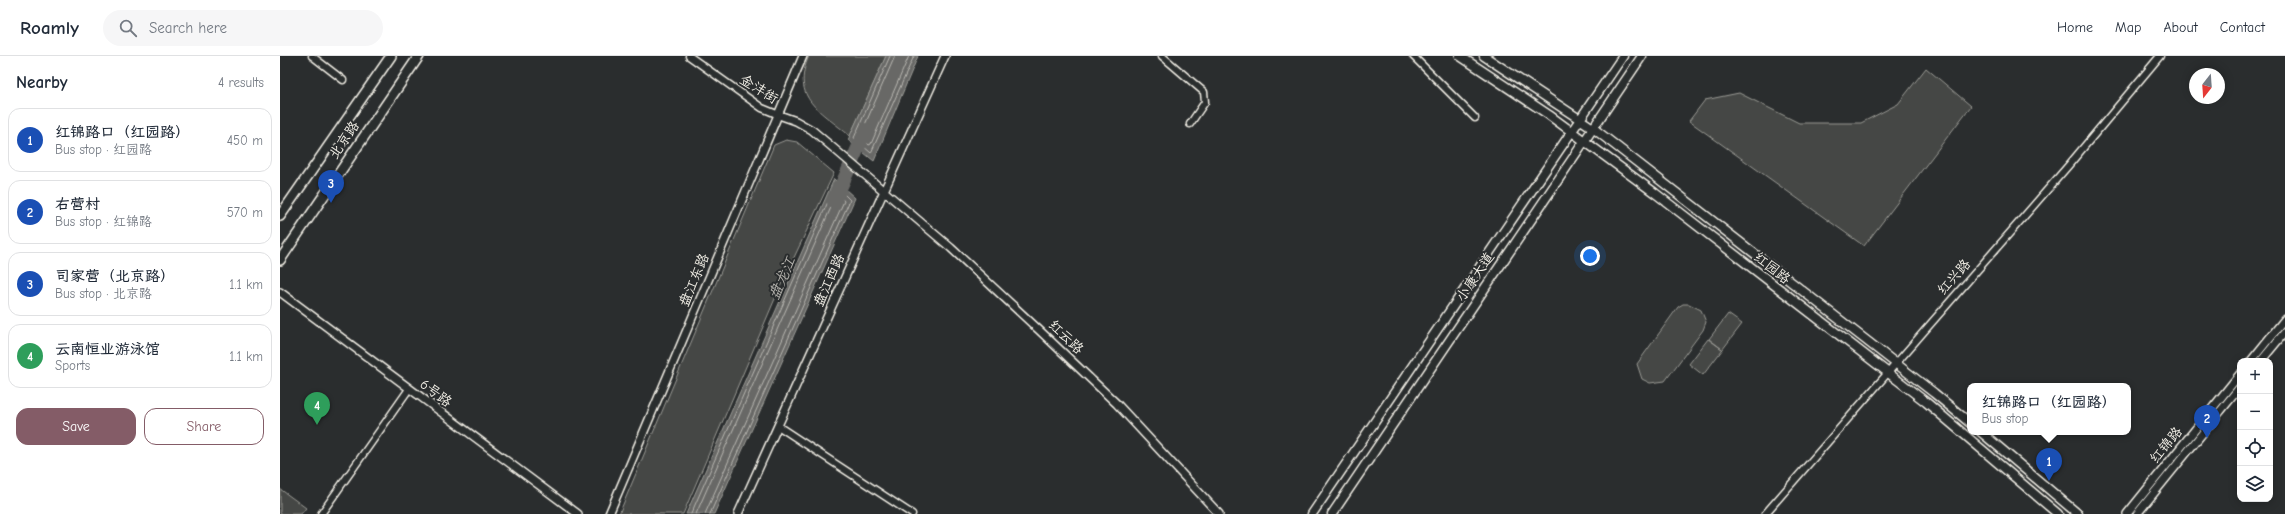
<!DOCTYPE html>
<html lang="en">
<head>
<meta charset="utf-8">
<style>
	:root { --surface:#fff; --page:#f6f6f7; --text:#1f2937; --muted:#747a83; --line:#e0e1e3; --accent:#845c67 }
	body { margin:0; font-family:"Comic Neue","LXGW WenKai TC",sans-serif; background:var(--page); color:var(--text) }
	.controls { position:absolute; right:12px; bottom:12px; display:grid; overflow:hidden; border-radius:8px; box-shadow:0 2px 10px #0003 }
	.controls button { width:36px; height:36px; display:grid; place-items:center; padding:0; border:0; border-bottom:1px solid var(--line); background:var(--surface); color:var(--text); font:20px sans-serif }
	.compass { position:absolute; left:1909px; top:12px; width:36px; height:36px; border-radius:50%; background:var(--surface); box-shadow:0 2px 10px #0003; rotate:197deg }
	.you { position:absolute; left:1310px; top:200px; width:14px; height:14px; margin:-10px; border:3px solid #fff; border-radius:50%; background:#1a73e8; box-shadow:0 0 0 6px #1a73e833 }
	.badge { display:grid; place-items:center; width:26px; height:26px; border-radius:50%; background:var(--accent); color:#fff; font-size:13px; font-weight:700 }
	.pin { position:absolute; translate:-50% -33px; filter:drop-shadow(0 1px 2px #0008) }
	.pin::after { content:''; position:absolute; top:21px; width:14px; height:12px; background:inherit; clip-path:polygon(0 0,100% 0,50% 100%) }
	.popup { position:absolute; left:1687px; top:327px; width:164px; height:52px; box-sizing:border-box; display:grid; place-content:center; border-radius:8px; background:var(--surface); filter:drop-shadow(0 1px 3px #0005); font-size:13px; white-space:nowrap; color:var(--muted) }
	.popup b { font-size:15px; color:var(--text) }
	.popup::after { content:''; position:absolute; left:50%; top:100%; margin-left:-8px; border:8px solid transparent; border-top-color:var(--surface) }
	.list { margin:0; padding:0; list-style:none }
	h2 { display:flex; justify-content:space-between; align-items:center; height:52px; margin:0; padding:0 16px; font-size:17px }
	h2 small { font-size:13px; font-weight:400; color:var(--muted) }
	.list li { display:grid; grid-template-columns:26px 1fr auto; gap:12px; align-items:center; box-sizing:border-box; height:64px; margin:0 8px 8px; padding:0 8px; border:1px solid var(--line); border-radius:12px }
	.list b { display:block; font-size:15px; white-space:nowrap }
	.list p { margin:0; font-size:13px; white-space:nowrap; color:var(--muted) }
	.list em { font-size:13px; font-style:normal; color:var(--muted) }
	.actions { display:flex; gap:8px; padding:12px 16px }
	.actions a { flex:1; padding:9px 0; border:1px solid var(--accent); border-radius:12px; text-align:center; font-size:14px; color:var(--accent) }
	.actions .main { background:var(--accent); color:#fff }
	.icon { flex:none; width:22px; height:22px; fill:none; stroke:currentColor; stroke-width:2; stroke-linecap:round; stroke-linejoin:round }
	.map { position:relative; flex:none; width:2005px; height:458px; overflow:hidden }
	header { display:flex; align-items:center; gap:24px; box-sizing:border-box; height:56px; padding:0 20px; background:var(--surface); border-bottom:1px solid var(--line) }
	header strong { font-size:19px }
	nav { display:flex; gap:22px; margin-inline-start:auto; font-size:14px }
	.search { width:280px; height:36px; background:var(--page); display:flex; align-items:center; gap:10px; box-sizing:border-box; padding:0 14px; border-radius:22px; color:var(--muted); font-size:15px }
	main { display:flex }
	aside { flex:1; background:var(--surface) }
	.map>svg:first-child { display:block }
	.green { fill:#444645; stroke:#9c9c96 }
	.water { fill:#676866; stroke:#9f9f9a }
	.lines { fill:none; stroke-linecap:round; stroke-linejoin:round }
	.shore { stroke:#bcbab4; stroke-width:1 }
	.river { stroke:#676866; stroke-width:14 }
	.minor-casing { stroke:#f4f1e8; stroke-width:9 }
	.tertiary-casing { stroke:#f4f1e8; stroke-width:10 }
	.secondary-casing { stroke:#f4f1e8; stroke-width:11 }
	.primary-casing { stroke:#f4f1e8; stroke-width:12 }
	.minor { stroke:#2a2d2e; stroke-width:6 }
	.tertiary { stroke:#2a2d2e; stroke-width:7 }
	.secondary { stroke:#2a2d2e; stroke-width:8 }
	.primary { stroke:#2a2d2e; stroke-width:9 }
	.labels { text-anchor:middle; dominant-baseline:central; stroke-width:4; stroke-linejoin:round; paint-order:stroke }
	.street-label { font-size:14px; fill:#f4f1e8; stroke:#2a2d2e }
	.water-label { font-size:15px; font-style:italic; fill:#b5b3ae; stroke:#2a2d2e }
</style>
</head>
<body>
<header>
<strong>Roamly</strong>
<div class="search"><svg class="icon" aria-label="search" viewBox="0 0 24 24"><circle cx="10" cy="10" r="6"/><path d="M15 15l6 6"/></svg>Search here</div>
<nav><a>Home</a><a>Map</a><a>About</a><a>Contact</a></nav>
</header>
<main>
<aside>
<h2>Nearby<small>4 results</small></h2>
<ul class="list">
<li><span class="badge" style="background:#1a4fb4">1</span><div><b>红锦路口（红园路）</b><p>Bus stop · 红园路</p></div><em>450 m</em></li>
<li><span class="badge" style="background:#1a4fb4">2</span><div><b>右营村</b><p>Bus stop · 红锦路</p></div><em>570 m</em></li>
<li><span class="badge" style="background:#1a4fb4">3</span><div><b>司家营（北京路）</b><p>Bus stop · 北京路</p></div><em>1.1 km</em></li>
<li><span class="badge" style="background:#2e9e5b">4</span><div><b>云南恒业游泳馆</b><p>Sports</p></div><em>1.1 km</em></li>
</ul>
<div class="actions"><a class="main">Save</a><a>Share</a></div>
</aside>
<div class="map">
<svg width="2005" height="458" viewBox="0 0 2005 458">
	<rect width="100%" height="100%" fill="#2a2d2e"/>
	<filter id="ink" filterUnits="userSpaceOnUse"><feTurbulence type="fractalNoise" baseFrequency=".025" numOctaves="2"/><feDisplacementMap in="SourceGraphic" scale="8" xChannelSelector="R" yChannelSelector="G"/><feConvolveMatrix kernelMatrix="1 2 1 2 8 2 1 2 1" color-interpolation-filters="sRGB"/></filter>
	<g filter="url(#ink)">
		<g class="green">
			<path d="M529 0H606L570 80C541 55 510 43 529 0Z"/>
			<polygon points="1646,12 1691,50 1584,190 1409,65 1425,44 1459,37 1519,67 1581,67 1618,48"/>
			<polygon points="506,84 517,86 554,117 500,231 403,458 339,458 494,89"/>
			<polygon points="1403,248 1409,248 1421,254 1426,266 1423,274 1385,325 1370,327 1362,323 1357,308 1398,251"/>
			<polygon points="1448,258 1462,268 1423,319 1409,308 1428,283 1442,293 1429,283"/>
			<polygon points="0,433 26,452 21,458 0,458"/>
		</g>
		<g class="water">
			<polygon points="606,0 638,0 594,105 568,84"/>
			<polygon points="554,123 575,142 434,458 406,458"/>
		</g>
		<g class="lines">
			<g class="shore">
				<polyline points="610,0 574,82 591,97 634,0"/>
				<polyline points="615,0 580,80 589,89 591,88 629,0"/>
				<polyline points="411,458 554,132 557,131 570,144 430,458"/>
				<polyline points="416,458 556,140 559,139 564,145 425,458"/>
			</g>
			<polyline class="river" points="554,146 586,74"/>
			<defs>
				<g id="minor">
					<polyline points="32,0 63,24"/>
					<polyline points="409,0 482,52 499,59"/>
					<polyline points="882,0 924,36 925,46 910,68"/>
					<polyline points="1133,0 1195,62"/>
					<polyline points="498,370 632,458"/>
					<polyline points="41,458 129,333"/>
					<polyline points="1485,458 1788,110 1880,0"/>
				</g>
				<g id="tertiary">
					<polyline points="499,59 516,65 532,74 671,192 759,274 837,348 939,458"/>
					<polyline points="0,236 298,458"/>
					<polyline points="1971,305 2005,263"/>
					<polyline points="1981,305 2005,276"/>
					<polyline points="329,458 523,0"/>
					<polyline points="458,458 665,0"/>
					<polyline points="1847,458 1960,318"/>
					<polyline points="1857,458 1960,331"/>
				</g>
				<g id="secondary">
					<polyline points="1180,0 1269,59 1375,137 1646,346 1778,458"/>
					<polyline points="1204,0 1313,72 1654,337 1690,367"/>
					<polyline points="1701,376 1798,458"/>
					<polyline points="1032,458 1343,0"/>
					<polyline points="1052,458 1362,0"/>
				</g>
				<g id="primary">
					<polyline points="0,160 111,0"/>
					<polyline points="0,204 139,0"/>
				</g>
			</defs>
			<use href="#minor" class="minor-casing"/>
			<use href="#tertiary" class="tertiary-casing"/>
			<use href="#secondary" class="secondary-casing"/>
			<use href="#primary" class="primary-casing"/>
			<use href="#minor" class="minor"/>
			<use href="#tertiary" class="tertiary"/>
			<use href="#secondary" class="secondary"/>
			<use href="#primary" class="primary"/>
		</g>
	</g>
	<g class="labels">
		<g class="street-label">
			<text transform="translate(479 33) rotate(32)">金沣街</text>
			<text transform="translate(64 84) rotate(-56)">北京路</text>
			<text transform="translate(1492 212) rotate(38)">红园路</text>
			<text transform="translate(1195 221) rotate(-56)">小康大道</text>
			<text transform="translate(1674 221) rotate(-49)">红兴路</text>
			<text transform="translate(414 224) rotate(-67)">盘江东路</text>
			<text transform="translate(549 224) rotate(-66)">盘江西路</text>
			<text transform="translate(786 281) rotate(44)">红云路</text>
			<text transform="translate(156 337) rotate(37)">6号路</text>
			<text transform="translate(1886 389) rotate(-51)">红锦路</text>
		</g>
		<g class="water-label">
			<text transform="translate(502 222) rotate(-66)">盘龙江</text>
		</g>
	</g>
</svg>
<div class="controls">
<button>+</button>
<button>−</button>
<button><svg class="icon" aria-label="locate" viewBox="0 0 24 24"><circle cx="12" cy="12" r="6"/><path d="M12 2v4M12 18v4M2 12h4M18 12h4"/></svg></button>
<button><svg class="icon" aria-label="layers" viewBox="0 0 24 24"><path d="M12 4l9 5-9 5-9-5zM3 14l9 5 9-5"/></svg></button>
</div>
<svg class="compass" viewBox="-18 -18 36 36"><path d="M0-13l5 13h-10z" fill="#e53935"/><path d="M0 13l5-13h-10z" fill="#747a83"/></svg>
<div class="you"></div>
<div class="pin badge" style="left:1769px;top:425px;background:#1a4fb4">1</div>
<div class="popup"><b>红锦路口（红园路）</b>Bus stop</div>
<div class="pin badge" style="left:1927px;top:382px;background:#1a4fb4">2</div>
<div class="pin badge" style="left:51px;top:147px;background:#1a4fb4">3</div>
<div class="pin badge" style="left:37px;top:369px;background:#2e9e5b">4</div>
</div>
</main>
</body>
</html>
